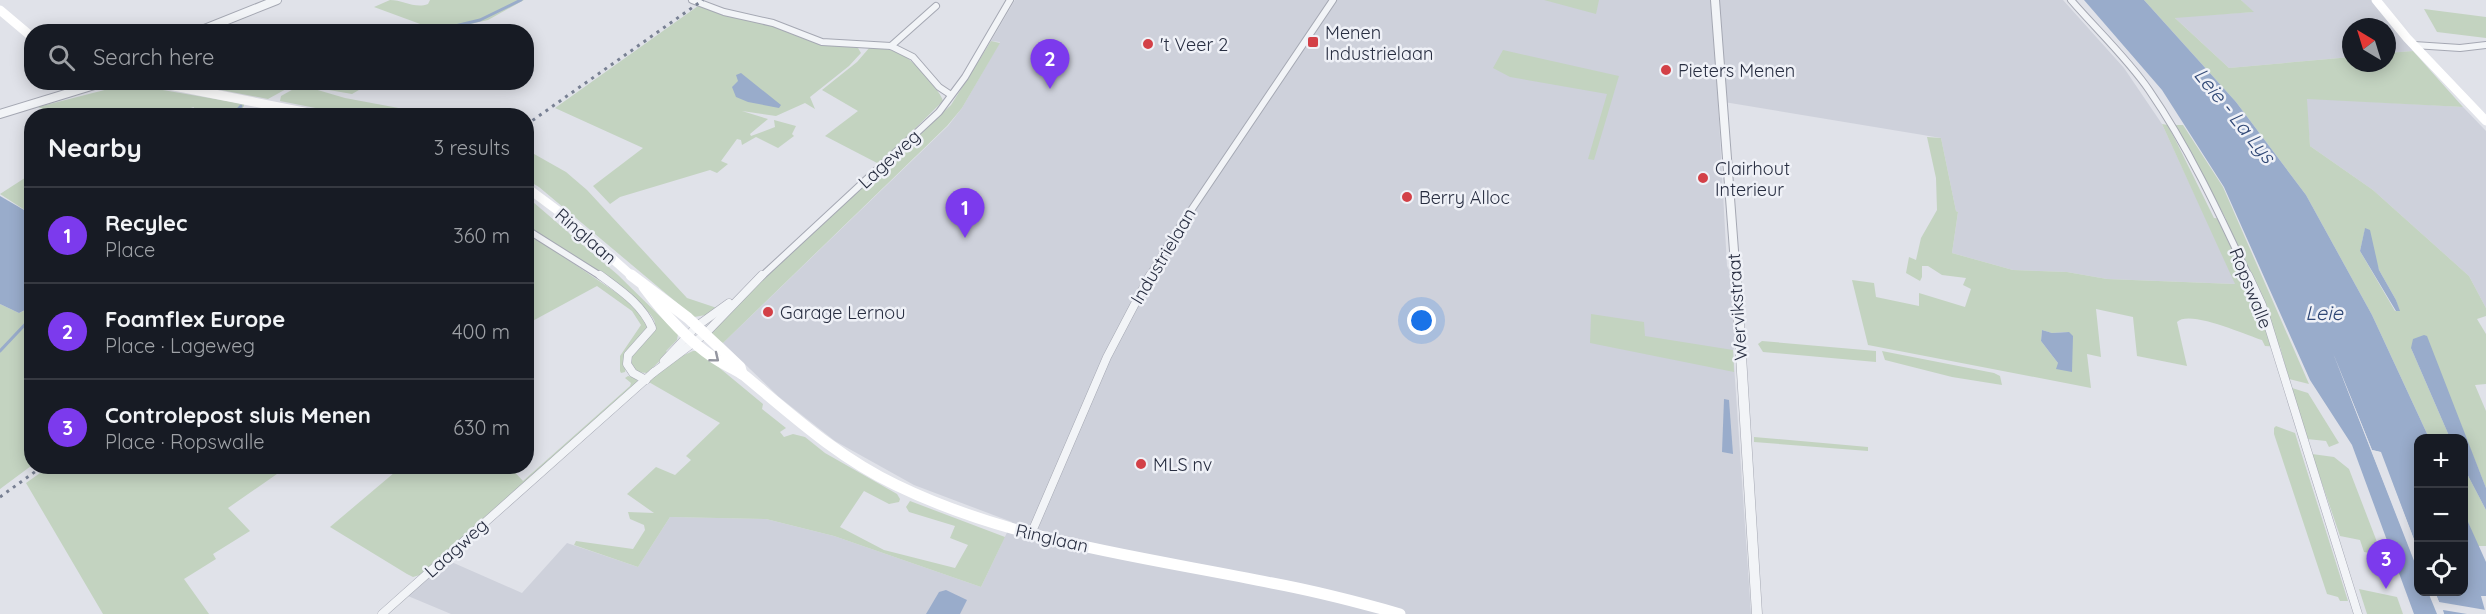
<!DOCTYPE html>
<html lang="en">
<head>
<meta charset="utf-8">
<style>
	:root { --surface:#171b24; --page:#242831; --text:#f1f3f6; --muted:#9ea1a6; --line:#363941; --accent:#7c3aed }
	body { margin:0; font-family:Quicksand,sans-serif; background:var(--page); color:var(--text) }
	.controls { position:absolute; right:18px; bottom:18px; display:grid; overflow:hidden; border-radius:12px; box-shadow:0 3px 15px #0003 }
	.controls button { width:54px; height:54px; display:grid; place-items:center; padding:0; border:0; border-bottom:2px solid var(--line); background:var(--surface); color:var(--text); font:30px sans-serif }
	.compass { position:absolute; left:2342px; top:18px; width:54px; height:54px; border-radius:50%; background:var(--surface); box-shadow:0 3px 15px #0003; rotate:322deg }
	.you { position:absolute; left:1422px; top:321px; width:21px; height:21px; margin:-15px; border:4px solid #fff; border-radius:50%; background:#1a73e8; box-shadow:0 0 0 9px #1a73e833 }
	.badge { display:grid; place-items:center; width:39px; height:39px; border-radius:50%; background:var(--accent); color:#fff; font-size:20px; font-weight:700 }
	.pin { position:absolute; translate:-50% -50px; filter:drop-shadow(0 2px 3px #0008) }
	.pin::after { content:''; position:absolute; top:32px; width:21px; height:18px; background:inherit; clip-path:polygon(0 0,100% 0,50% 100%) }
	.list { margin:0; padding:0; list-style:none }
	h2 { display:flex; justify-content:space-between; align-items:center; height:78px; margin:0; padding:0 24px; font-size:26px }
	h2 small { font-size:20px; font-weight:400; color:var(--muted) }
	.list li { display:grid; grid-template-columns:39px 1fr auto; gap:18px; align-items:center; box-sizing:border-box; height:96px; padding:0 24px; border-top:2px solid var(--line) }
	.list b { display:block; font-size:22px; white-space:nowrap }
	.list p { margin:0; font-size:20px; white-space:nowrap; color:var(--muted) }
	.list em { font-size:20px; font-style:normal; color:var(--muted) }
	.icon { flex:none; width:33px; height:33px; fill:none; stroke:currentColor; stroke-width:2; stroke-linecap:round; stroke-linejoin:round }
	.map { position:relative; flex:none; width:2486px; height:614px; overflow:hidden }
	.search { position:absolute; background:var(--surface); box-shadow:0 3px 15px #0003; left:24px; top:24px; width:510px; height:66px; display:flex; align-items:center; gap:15px; box-sizing:border-box; padding:0 21px; border-radius:24px; color:var(--muted); font-size:22px }
	.panel { position:absolute; background:var(--surface); box-shadow:0 3px 15px #0003; left:24px; top:108px; width:510px; height:366px; border-radius:24px }
	.map>svg:first-child { display:block }
	.built { fill:#ced1db }
	.green { fill:#c3d3c0; fill-rule:evenodd }
	.water { fill:#99accb }
	.pier { fill:#e0e2e9 }
	.lines { fill:none; stroke-linecap:round; stroke-linejoin:round }
	.stream { stroke:#99accb; stroke-width:3 }
	.minor-far1-casing { stroke:#a5a8b3; stroke-width:8 }
	.minor-casing { stroke:#a5a8b3; stroke-width:9 }
	.tertiary-far1-casing { stroke:#a5a8b3; stroke-width:10 }
	.tertiary-casing { stroke:#a5a8b3; stroke-width:11 }
	.minor-far1 { stroke:#f2f4f7; stroke-width:6 }
	.minor { stroke:#f2f4f7; stroke-width:8 }
	.tertiary-far1 { stroke:#f2f4f7; stroke-width:8 }
	.tertiary { stroke:#f2f4f7; stroke-width:10 }
	.secondary-far1 { stroke:#fff; stroke-width:9 }
	.secondary { stroke:#fff; stroke-width:11 }
	.rail { stroke:#788093; stroke-width:3; stroke-dasharray:3 5; stroke-linecap:butt }
	.oneway { stroke:#9496a0 }
	.poi-dot { fill:#d34047; stroke:#eff1f7; stroke-width:2 }
	.labels { text-anchor:middle; dominant-baseline:central; stroke-width:5; stroke-linejoin:round; paint-order:stroke }
	.poi-label { font-size:18px; fill:#282e41; stroke:#eff1f7; text-anchor:start }
	.street-label { font-size:18px; fill:#282e41; stroke:#eff1f7 }
	.water-label { font-size:20px; font-style:italic; fill:#304876; stroke:#eff1f7 }
</style>
</head>
<body>
<div class="map">
<svg width="2486" height="614" viewBox="0 0 2486 614">
	<rect width="100%" height="100%" fill="#e0e2e9"/>
	<g class="built">
		<polygon points="1015,0 2063,0 2124,68 2162,124 2236,284 2107,279 2067,272 2013,270 1952,253 1958,212 1956,211 1941,138 1718,101 1727,266 1730,272 1735,347 1733,350 1751,614 451,614 408,596 447,560 522,593 567,543 638,567 670,517 766,519 834,536 981,587 1012,522 914,485 835,441 779,397 723,343 948,126 962,108 1000,42 991,41"/>
		<polygon points="2241,0 2374,0 2413,51 2387,53 2387,27 2351,27 2351,57 2229,68 2174,17 2253,12"/>
		<polygon points="2306,98 2463,107 2486,131 2486,308 2469,276 2373,190 2310,146"/>
	</g>
	<g class="green">
		<path d="M390 0C403 0 415 9 428 4L430 0H524L488 20 457 27 459 32 425 31 431 28 374 7Z"/>
		<polygon points="1544,0 1599,0 1596,14"/>
		<path d="M2144 0H2241L2254 12 2175 18 2229 68 2351 57V63H2387V53L2413 51 2463 107 2307 99 2310 146 2373 190 2469 276 2486 308V316L2477 319 2486 334V384L2475 385 2486 411V488L2452 403 2411 348 2450 438H2429L2372 315 2306 195 2236 102ZM2365 229 2379 270 2396 300 2399 311H2395L2360 251Z"/>
		<polygon points="698,6 736,18 764,23 807,40 858,48 861,53 849,66 810,97 815,109 805,103 776,116 742,111 768,119 750,134 751,136 775,127 774,120 796,126 792,134 794,136 778,148 756,137 742,145 741,140 737,139 721,161 728,164 717,173 710,170 620,197 610,204 593,186 643,148 555,108"/>
		<polygon points="2424,9 2486,17 2486,38 2437,32"/>
		<polygon points="991,41 1000,43 962,108 947,126 723,343 711,335 712,328 740,300 951,105"/>
		<path d="M870 47C902 49 910 58 930 81 935 88 941 94 943 101L879 164 825 136 858 111 822 90 857 62Z"/>
		<polygon points="1503,50 1619,76 1594,160 1588,159 1607,94 1510,77 1493,68"/>
		<polygon points="253,83 253,82 371,83 352,94 329,90 315,83 304,83 288,88 268,99 185,83 237,83 248,85"/>
		<polygon points="128,84 244,104 244,106 237,116 191,115 194,107 167,115 58,116 38,107"/>
		<polygon points="304,86 345,98 436,115 351,115 280,101 281,96 297,87"/>
		<path d="M2162 124 2168 125 2214 218 2226 219 2175 125H2183L2223 187 2309 384 2289 379 2280 347 2265 346 2262 340C2246 335 2189 309 2177 322L2187 366 2137 356 2133 317 2096 309 2101 357 2087 354 2091 388 1868 345 1852 280 1874 283 1876 297 1919 306V293L1965 307 1971 289 1963 285 1966 278 1942 275 1928 266H1922V277L1920 281 1906 273 1909 257 1916 260 1921 238 1937 210 1936 178 1927 137 1941 138 1956 211 1958 212 1952 253 2013 270 2067 272 2107 279 2235 284ZM2042 330 2052 333 2069 332 2058 363 2041 341Z"/>
		<polygon points="527,150 566,172 587,190 687,298 717,308 706,315 694,317 539,187 527,180"/>
		<polygon points="31,174 31,214 0,194"/>
		<path d="M526 196 618 275 678 334 677 340 666 351 668 353 647 373 637 372 631 366 630 356C638 348 655 334 655 323 654 304 547 238 527 226Z"/>
		<polygon points="527,232 639,308 648,321 648,330 630,349 625,372 621,373 620,371 620,356 641,325 632,311 597,286 527,324"/>
		<polygon points="0,304 19,313 32,307 31,466 0,489"/>
		<polygon points="1591,314 1644,322 1645,336 1733,350 1734,372 1590,343"/>
		<polygon points="1762,341 1876,351 1876,362 1763,352 1758,344"/>
		<polygon points="693,351 699,351 763,404 762,409 786,428 780,432 784,437 793,434 805,437 825,453 897,494 900,499 899,502 889,504 864,491 840,527 884,550 955,568 968,545 950,538 955,526 909,512 906,507 910,501 1005,537 981,587 834,536 766,519 670,517 638,567 574,545 576,541 633,549 645,530 644,525 630,519 628,512 654,513 627,494 656,467 675,475 691,460 686,456 720,423 647,381 675,359"/>
		<polygon points="1882,351 1994,373 2000,376 2002,385 1952,377 1885,360"/>
		<polygon points="628,376 637,378 637,382 420,575 413,577 407,574 330,527 401,467 510,467 523,481 630,386 631,383 625,378"/>
		<polygon points="2292,388 2308,393 2339,443 2329,447 2326,441 2307,439 2292,392"/>
		<polygon points="2276,426 2295,433 2348,601 2340,601 2338,597 2327,594 2274,434 2274,428"/>
		<polygon points="1754,437 1868,447 1868,451 1754,442"/>
		<polygon points="2312,454 2334,457 2349,469 2382,555 2364,552 2360,540 2340,536"/>
		<polygon points="50,466 287,466 287,467 228,508 250,531 213,554 216,559 184,579 209,614 103,614 26,483"/>
		<polygon points="2464,468 2486,510 2486,546 2478,546 2464,513"/>
		<polygon points="2359,589 2397,597 2403,614 2367,614"/>
	</g>
	<g class="water">
		<polygon points="2084,0 2144,0 2236,102 2306,195 2372,315 2429,438 2418,438 2418,550 2381,452 2372,450 2333,353 2418,569 2418,592 2428,592 2437,614 2414,614 2352,445 2310,380 2224,187 2162,90"/>
		<polygon points="741,73 781,105 779,108 748,102 736,97 732,87 738,81 736,75"/>
		<polygon points="0,196 31,214 31,307 19,313 0,304"/>
		<polygon points="2365,228 2370,230 2379,270 2396,300 2400,311 2396,311 2360,251"/>
		<polygon points="2042,330 2052,333 2069,332 2073,336 2072,372 2056,369 2058,363 2041,341"/>
		<polygon points="2424,335 2427,336 2486,488 2486,510 2464,468 2464,438 2450,438 2411,348 2413,339"/>
		<polygon points="1724,399 1729,400 1733,454 1722,452"/>
		<polygon points="2464,513 2486,562 2486,596 2481,596 2486,614 2444,614 2435,592 2464,592"/>
		<polygon points="946,590 967,600 960,614 926,614 939,592"/>
	</g>
	<g class="pier">
		<polygon points="2333,353 2372,450 2380,452 2418,550 2418,553 2416,551 2378,454 2376,454 2418,561 2418,571"/>
		<polygon points="2432,592 2435,592 2439,602 2486,610 2486,614 2467,614 2443,610 2444,614 2441,614"/>
	</g>
	<g class="lines">
		<g class="stream">
			<polyline points="430,32 480,20 521,0"/>
			<polyline points="232,116 241,106"/>
			<polyline points="0,351 32,317"/>
		</g>
		<defs>
			<g id="minor-far1">
				<polyline points="692,0 724,12 773,23 822,42 891,46 913,57 939,87 951,95"/>
				<path d="M2071 0C2096 29 2128 59 2149 90 2189 148 2219 213 2249 277"/>
				<polyline points="2414,45 2460,48 2486,45"/>
				<polyline points="891,46 936,6"/>
				<polyline points="526,229 602,277"/>
				<polyline points="761,277 939,112 965,77 1010,0"/>
				<polyline points="1149,277 1173,237 1333,0"/>
			</g>
			<g id="minor">
				<path d="M600 275C620 290 642 304 652 328L628 355 627 364 633 373 646 380"/>
				<polyline points="2248,275 2262,305 2358,614"/>
				<polyline points="664,361 697,326 729,303"/>
				<polyline points="653,373 705,334 762,275"/>
				<polyline points="1031,534 1107,357 1150,275"/>
				<polyline points="382,614 654,372"/>
			</g>
			<g id="tertiary-far1">
				<polyline points="1715,0 1736,277"/>
				<polyline points="197,32 277,0"/>
				<polyline points="0,114 101,83"/>
			</g>
			<polyline id="tertiary" points="1736,275 1757,614"/>
		</defs>
		<use href="#minor-far1" class="minor-far1-casing"/>
		<use href="#minor" class="minor-casing"/>
		<use href="#tertiary-far1" class="tertiary-far1-casing"/>
		<use href="#tertiary" class="tertiary-casing"/>
		<use href="#minor-far1" class="minor-far1"/>
		<use href="#minor" class="minor"/>
		<use href="#tertiary-far1" class="tertiary-far1"/>
		<use href="#tertiary" class="tertiary"/>
		<g class="secondary-far1">
			<polyline points="2376,0 2407,38 2486,121"/>
			<polyline points="0,10 32,37"/>
			<polyline points="96,82 110,82"/>
			<polyline points="154,82 324,116"/>
			<polyline points="526,187 561,213 633,277"/>
		</g>
		<g class="secondary">
			<polyline points="631,275 688,318 740,367 742,374"/>
			<path d="M644 287C664 314 686 339 714 358 724 365 736 369 745 376 793 416 839 458 896 485 1013 542 1145 557 1272 583 1315 591 1358 602 1400 614"/>
		</g>
		<g class="rail">
			<polyline points="526,125 703,0"/>
			<polyline points="0,497 43,466"/>
		</g>
	</g>
	<defs><path id="oneway-chevron" d="M-2-3.5L2.5 0L-2 3.5" fill="none" stroke-width="1.6" stroke-linecap="round" stroke-linejoin="round" transform="scale(1.5)"/></defs>
	<use class="oneway" href="#oneway-chevron" transform="translate(715 358) rotate(39)"/>
	<g class="poi-dot">
		<rect x="1307" y="36" width="12" height="12" rx="3"/>
		<circle cx="1148" cy="44" r="6"/>
		<circle cx="1666" cy="70" r="6"/>
		<circle cx="1703" cy="178" r="6"/>
		<circle cx="1407" cy="197" r="6"/>
		<circle cx="768" cy="312" r="6"/>
		<circle cx="1141" cy="464" r="6"/>
	</g>
	<g class="labels">
		<g class="poi-label">
			<text x="1325" y="32">Menen<tspan x="1325" dy="21">Industrielaan</tspan></text>
			<text x="1160" y="44">'t Veer 2</text>
			<text x="1678" y="70">Pieters Menen</text>
			<text x="1715" y="168">Clairhout<tspan x="1715" dy="21">Interieur</tspan></text>
			<text x="1419" y="197">Berry Alloc</text>
			<text x="780" y="312">Garage Lernou</text>
			<text x="1153" y="464">MLS nv</text>
		</g>
		<g class="street-label">
			<text transform="translate(889 159) rotate(-43)">Lageweg</text>
			<text transform="translate(586 236) rotate(41)">Ringlaan</text>
			<text transform="translate(1163 256) rotate(-59)">Industrielaan</text>
			<text transform="translate(2251 288) rotate(68)">Ropswalle</text>
			<text transform="translate(1737 307) rotate(-94)">Wervikstraat</text>
			<text transform="translate(1052 538) rotate(13)">Ringlaan</text>
			<text transform="translate(456 548) rotate(-42)">Laagweg</text>
		</g>
		<g class="water-label">
			<text transform="translate(2235 115) rotate(51)">Leie - La Lys</text>
			<text x="2324" y="312">Leie</text>
		</g>
	</g>
</svg>
<div class="controls">
<button>+</button>
<button>−</button>
<button><svg class="icon" aria-label="locate" viewBox="0 0 24 24"><circle cx="12" cy="12" r="6"/><path d="M12 2v4M12 18v4M2 12h4M18 12h4"/></svg></button>
</div>
<svg class="compass" viewBox="-18 -18 36 36"><path d="M0-13l5 13h-10z" fill="#e53935"/><path d="M0 13l5-13h-10z" fill="#9ea1a6"/></svg>
<div class="you"></div>
<div class="pin badge" style="left:965px;top:238px">1</div>
<div class="pin badge" style="left:1050px;top:89px">2</div>
<div class="pin badge" style="left:2386px;top:589px">3</div>
<div class="search"><svg class="icon" aria-label="search" viewBox="0 0 24 24"><circle cx="10" cy="10" r="6"/><path d="M15 15l6 6"/></svg>Search here</div>
<section class="panel">
<h2>Nearby<small>3 results</small></h2>
<ul class="list">
<li><span class="badge">1</span><div><b>Recylec</b><p>Place</p></div><em>360 m</em></li>
<li><span class="badge">2</span><div><b>Foamflex Europe</b><p>Place · Lageweg</p></div><em>400 m</em></li>
<li><span class="badge">3</span><div><b>Controlepost sluis Menen</b><p>Place · Ropswalle</p></div><em>630 m</em></li>
</ul>
</section>
</div>
</body>
</html>
